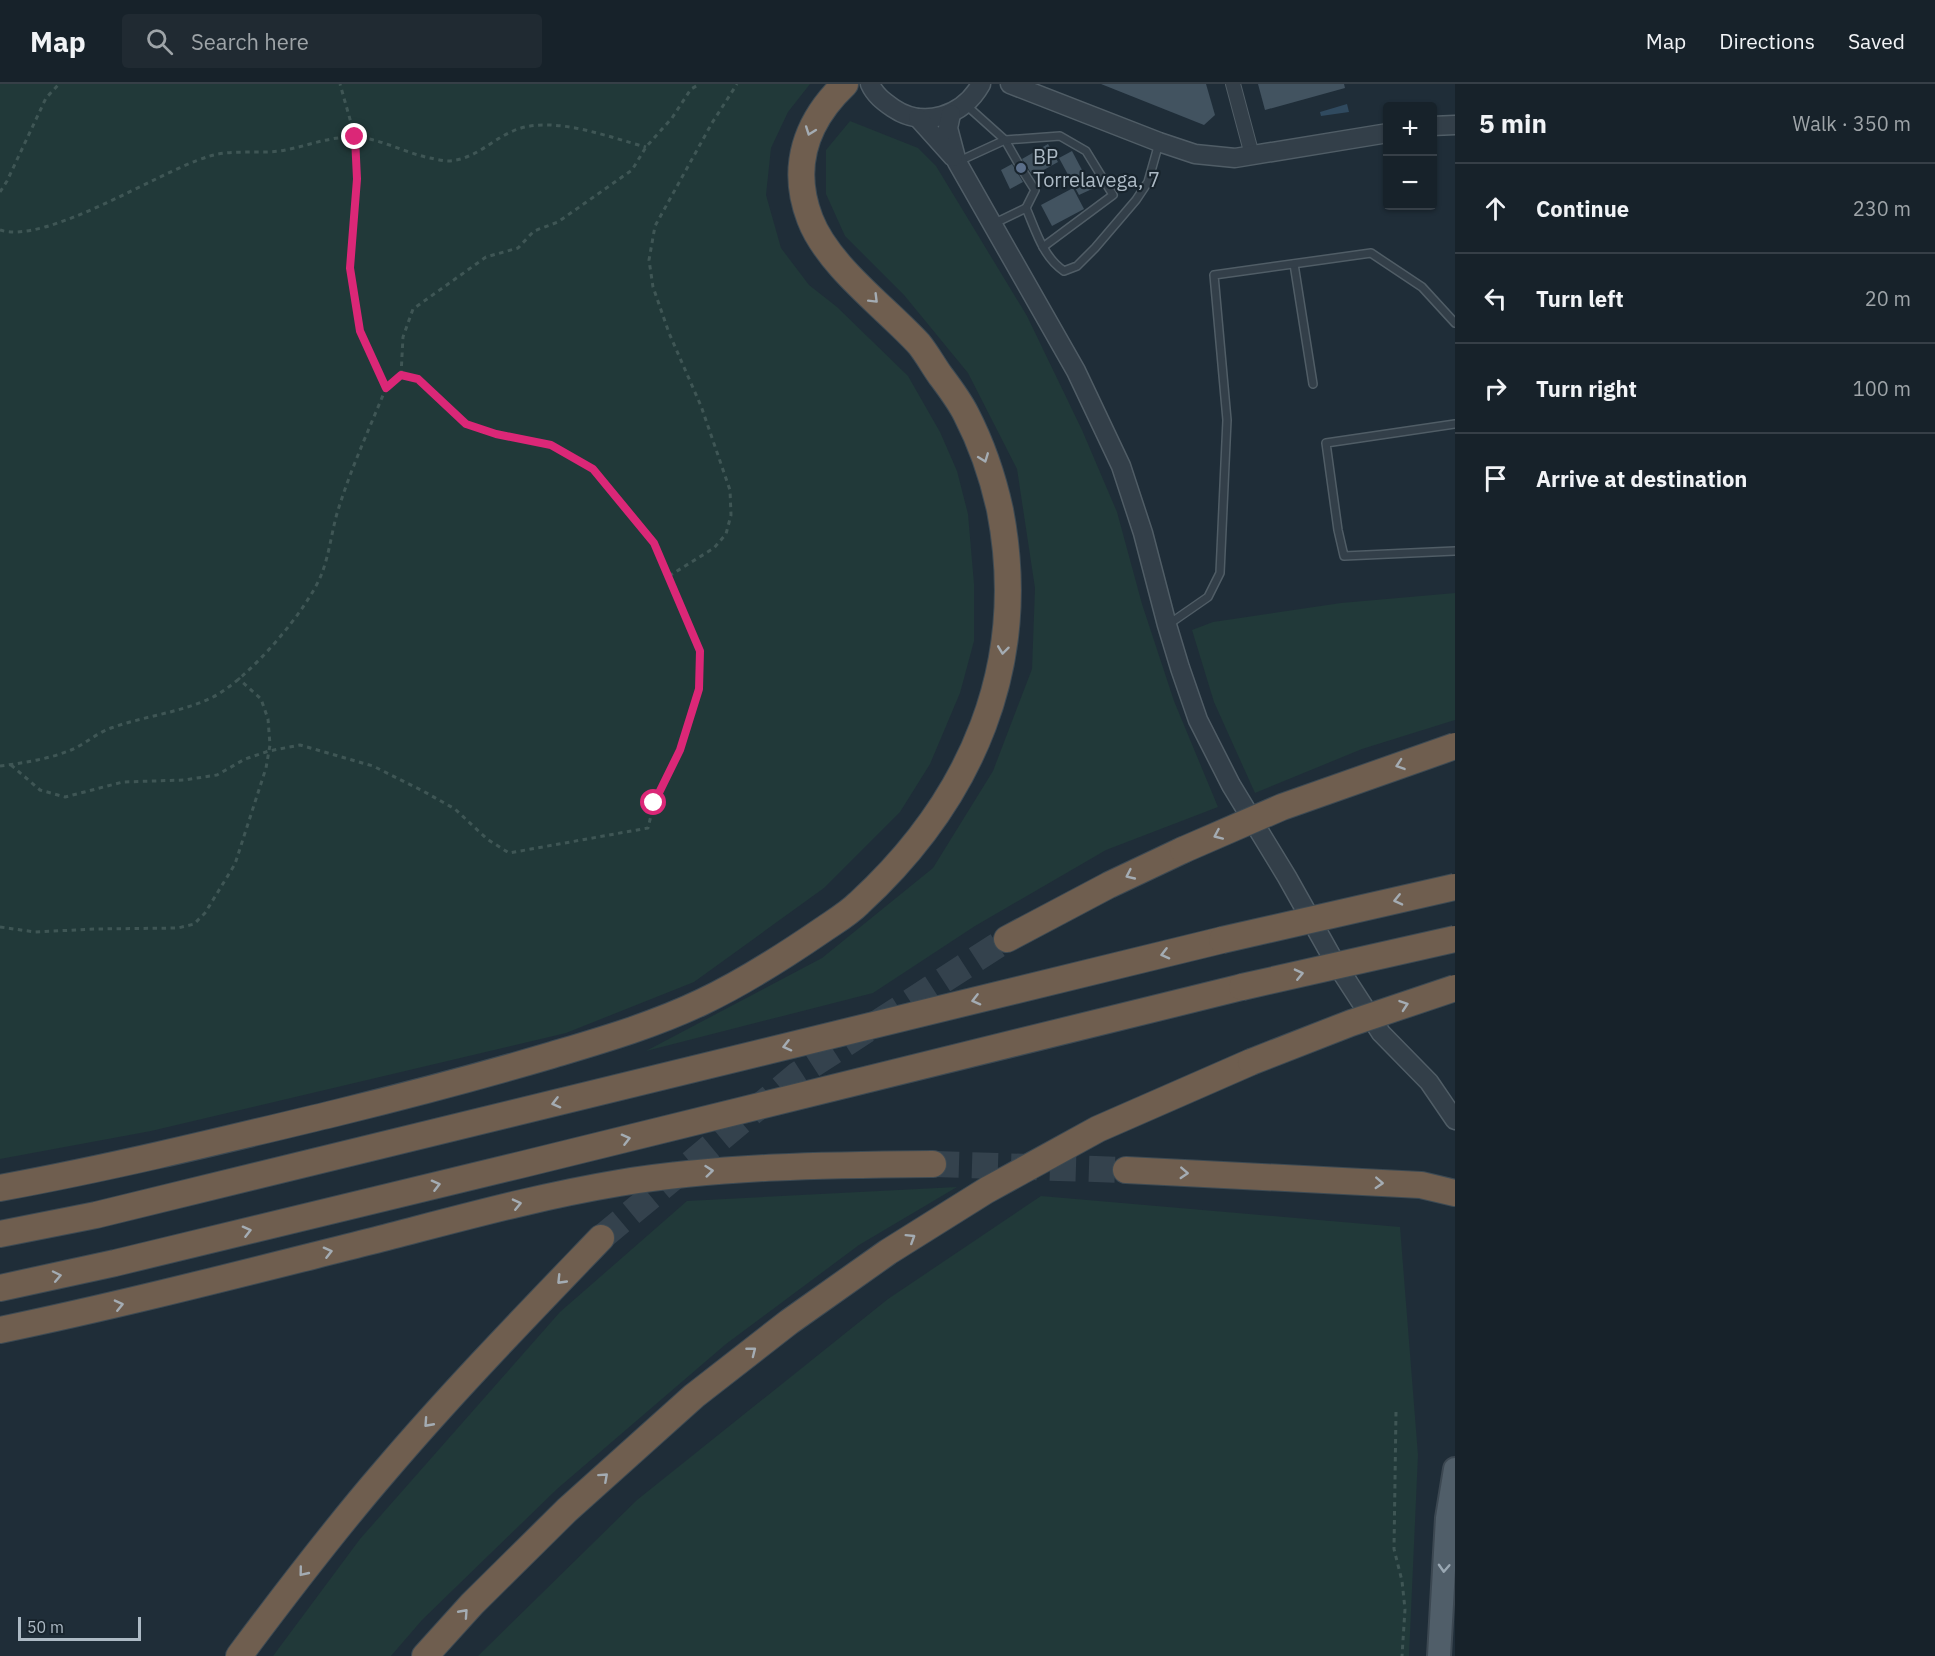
<!DOCTYPE html>
<html lang="en">
<head>
<meta charset="utf-8">
<style>
	:root { --surface:#17222a; --page:#202a32; --text:#f1f3f6; --muted:#9ea4a8; --line:#363f47 }
	body { margin:0; font-family:"IBM Plex Sans",sans-serif; background:var(--page); color:var(--text) }
	.controls { position:absolute; right:18px; top:18px; display:grid; overflow:hidden; border-radius:6px; box-shadow:0 2px 4px #0004 }
	.controls button { width:54px; height:54px; display:grid; place-items:center; padding:0; border:0; border-bottom:2px solid var(--line); background:var(--surface); color:var(--text); font:30px sans-serif }
	.scale { position:absolute; left:18px; bottom:15px; width:123px; box-sizing:border-box; padding-left:6px; border:3px solid #adbac5; border-top:0; font-size:16px; line-height:21px; white-space:nowrap; color:#adbac5; -webkit-text-stroke:4px #18242d; paint-order:stroke }
	.stop { position:absolute; width:18px; height:18px; margin:-14px; border:4px solid #db2777; border-radius:50%; background:#fff }
	.stop.end { background:#db2777; border-color:#fff; box-shadow:0 2px 6px #0008 }
	.list { margin:0; padding:0; list-style:none }
	h2 { display:flex; justify-content:space-between; align-items:center; height:78px; margin:0; padding:0 24px; font-size:26px }
	h2 small { font-size:20px; font-weight:400; color:var(--muted) }
	.list li { display:grid; grid-template-columns:39px 1fr auto; gap:18px; align-items:center; box-sizing:border-box; height:90px; padding:0 24px; border-top:2px solid var(--line) }
	.list b { display:block; font-size:22px; white-space:nowrap }
	.list em { font-size:20px; font-style:normal; color:var(--muted) }
	.icon { flex:none; width:33px; height:33px; fill:none; stroke:currentColor; stroke-width:2; stroke-linecap:round; stroke-linejoin:round }
	.map { position:relative; flex:none; width:1455px; height:1572px; overflow:hidden }
	header { display:flex; align-items:center; gap:36px; box-sizing:border-box; height:84px; padding:0 30px; background:var(--surface); border-bottom:2px solid var(--line) }
	header strong { font-size:28px }
	nav { display:flex; gap:33px; margin-inline-start:auto; font-size:21px }
	.search { width:420px; height:54px; background:var(--page); display:flex; align-items:center; gap:15px; box-sizing:border-box; padding:0 21px; border-radius:6px; color:var(--muted); font-size:22px }
	main { display:flex }
	aside { flex:1; background:var(--surface) }
	.map>svg:first-child { display:block }
	.green { fill:#213939 }
	.water { fill:#304a5f }
	.building { fill:#425360 }
	.lines { fill:none; stroke-linecap:round; stroke-linejoin:round }
	.motorway-tunnel { stroke:#34424d; stroke-width:26; stroke-dasharray:26 13; stroke-linecap:butt }
	.service-casing { stroke:#505d66; stroke-width:10 }
	.minor-casing { stroke:#505d66; stroke-width:16 }
	.tertiary-casing { stroke:#505d66; stroke-width:21 }
	.primary-casing { stroke:#3c4852; stroke-width:26 }
	.motorway-casing { stroke:#3d4a53; stroke-width:28 }
	.path { stroke:#3f5655; stroke-width:3; stroke-dasharray:4.5 4.5; stroke-linecap:butt }
	.service { stroke:#333f49; stroke-width:7 }
	.minor { stroke:#333f49; stroke-width:14 }
	.tertiary { stroke:#333f49; stroke-width:18 }
	.primary { stroke:#505e69; stroke-width:22 }
	.motorway { stroke:#6f5e4f; stroke-width:26 }
	.motorway-bridge-casing { stroke:#3d4a53; stroke-width:28; stroke-linecap:butt }
	.motorway-bridge { stroke:#6f5e4f; stroke-width:26 }
	.oneway { stroke:#a4acb3 }
	.oneway2 { stroke:#9aa8b3 }
	.route { stroke:#db2777; stroke-width:8 }
	.service-dot { fill:#5c6f8a; stroke:#18242d; stroke-width:2 }
	.labels { text-anchor:middle; dominant-baseline:central; stroke-width:4.5; stroke-linejoin:round; paint-order:stroke }
	.poi-label { font-size:20px; fill:#adbac5; stroke:#18242d; text-anchor:start }
</style>
</head>
<body>
<header>
<strong>Map</strong>
<div class="search"><svg class="icon" aria-label="search" viewBox="0 0 24 24"><circle cx="10" cy="10" r="6"/><path d="M15 15l6 6"/></svg>Search here</div>
<nav><a>Map</a><a>Directions</a><a>Saved</a></nav>
</header>
<main>
<div class="map">
<svg width="1455" height="1572" viewBox="0 0 1455 1572">
	<rect width="100%" height="100%" fill="#1f2d38"/>
	<g class="green">
		<polygon points="0,0 810,0 788,28 771,64 766,111 781,164 809,201 837,223 908,292 940,348 957,387 968,430 974,500 974,557 960,609 930,680 900,728 824,804 694,898 566,949 151,1047 0,1075"/>
		<polygon points="850,37 918,64 936,82 1027,232 1082,346 1117,428 1142,520 1174,617 1218,723 1106,766 975,842 873,909 646,967 822,874 933,784 993,687 1032,585 1035,504 1017,385 968,289 904,211 845,152 826,110 826,66"/>
		<polygon points="1455,509 1455,636 1362,665 1255,709 1214,618 1192,546 1213,538 1341,519"/>
		<polygon points="957,1103 859,1161 726,1260 557,1405 422,1536 391,1572 273,1572 360,1455 560,1228 687,1117"/>
		<polygon points="1041,1112 1400,1143 1418,1371 1409,1572 478,1572 637,1416 888,1215"/>
	</g>
	<polygon class="water" points="1347,20 1349,28 1321,32 1320,28"/>
	<g class="building">
		<polygon points="1101,0 1206,0 1215,31 1204,41"/>
		<polygon points="1258,0 1344,0 1345,4 1265,26"/>
		<polygon points="1048,60 1058,78 1033,92 1022,75"/>
		<polygon points="1072,67 1092,105 1079,111 1059,74"/>
		<polygon points="1012,80 1023,98 1010,105 1001,86"/>
		<polygon points="1073,104 1084,125 1052,142 1041,121"/>
	</g>
	<g class="lines">
		<g class="motorway-tunnel">
			<polyline points="933,1080 1126,1086"/>
			<polyline points="601,1154 797,991 1007,855"/>
		</g>
		<defs>
			<g id="service">
				<path d="M966 21 1005 56 1021 84 1035 106 1026 124C1036 147 1043 173 1064 187L1077 182 1095 164 1136 116 1148 98 1159 59"/>
				<polyline points="957,78 1005,56 1060,52 1086,67 1113,111 1043,163"/>
				<polyline points="993,140 1026,124"/>
				<polyline points="1294,180 1313,300"/>
				<polyline points="1455,340 1326,359 1338,446 1344,472 1455,467"/>
				<polyline points="1169,540 1208,513 1220,489 1227,336 1214,191 1371,169 1422,203 1455,239"/>
			</g>
			<polyline id="minor" points="1233,0 1252,71"/>
			<g id="tertiary">
				<path d="M870 0C875 11 883 17 893 24 924 45 963 32 981 0"/>
				<polyline points="1010,0 1159,58 1195,70 1235,74 1388,49"/>
				<polyline points="951,30 948,44 957,78 1076,287 1121,382 1143,449 1167,541 1180,584 1198,636 1231,701 1287,793 1333,875 1381,949 1429,998 1455,1036"/>
				<polyline points="918,34 953,73"/>
				<polyline points="1432,42 1455,41"/>
			</g>
			<polyline id="primary" points="1439,1572 1447,1434 1455,1385"/>
			<g id="motorway">
				<polyline points="1007,855 1109,801 1183,766"/>
				<polyline points="1126,1086 1421,1101 1455,1109"/>
				<path d="M0 1104C114 1083 224 1056 336 1029 409 1011 481 992 552 971 602 956 654 941 702 918 744 898 783 873 821 847 834 838 848 830 859 819 972 715 1030 581 1000 426 993 394 981 359 966 330 959 316 949 303 940 291 933 281 927 270 919 260 885 223 828 182 810 135 790 83 806 37 845 0"/>
				<polyline points="0,1150 96,1131 1222,856"/>
				<polyline points="0,1204 115,1179 520,1081 1242,903"/>
				<path d="M0 1246C125 1220 248 1188 372 1157 454 1136 535 1113 619 1099 723 1082 828 1081 933 1080"/>
				<path d="M239 1572C286 1509 334 1446 385 1387 454 1306 528 1230 601 1154"/>
				<polyline points="425,1572 472,1520 567,1426 694,1312 789,1238 888,1168 987,1106 1098,1045 1251,978"/>
			</g>
		</defs>
		<use href="#service" class="service-casing"/>
		<use href="#minor" class="minor-casing"/>
		<use href="#tertiary" class="tertiary-casing"/>
		<use href="#primary" class="primary-casing"/>
		<use href="#motorway" class="motorway-casing"/>
		<g class="path">
			<polyline points="0,108 7,97 46,14 59,0"/>
			<path d="M0 146C46 161 158 88 207 73 230 65 256 70 280 67 305 63 329 52 356 53 382 55 405 69 430 74 435 75 442 77 448 77 474 76 490 57 513 47 551 30 608 53 646 63"/>
			<polyline points="401,291 403,253 413,225 486,173 518,164 534,147 558,138 632,86 646,63 672,34 691,5 700,0"/>
			<polyline points="669,492 714,464 726,450 731,431 730,406 701,322 669,249 653,203 649,176 655,142 712,39 737,0"/>
			<polyline points="11,681 40,706 65,713 123,698 184,696 217,691 245,675 269,667 300,661 373,682 423,707 455,725 487,755 509,769 648,744 654,719 680,666 699,605 700,567 654,458 593,385 551,361 496,350 466,340 418,295 401,291 386,304"/>
			<path d="M0 682C23 679 49 675 71 666 85 660 97 649 111 644 144 632 179 629 211 614 247 597 308 526 322 489 330 468 332 444 339 423 352 382 370 343 386 304L360 247 350 184 357 95 355 53 340 0"/>
			<polyline points="0,843 35,848 95,845 178,844 194,840 205,829 235,780 266,684 270,661 268,635 261,615 238,594"/>
			<polyline points="1396,1328 1394,1465 1402,1497 1405,1525 1402,1572"/>
		</g>
		<use href="#service" class="service"/>
		<use href="#minor" class="minor"/>
		<use href="#tertiary" class="tertiary"/>
		<use href="#primary" class="primary"/>
		<use href="#motorway" class="motorway"/>
		<defs>
			<g id="motorway-bridge">
				<polyline points="1183,766 1282,723 1455,662"/>
				<polyline points="1222,856 1455,803"/>
				<polyline points="1242,903 1455,855"/>
				<polyline points="1251,978 1351,939 1455,904"/>
			</g>
		</defs>
		<use href="#motorway-bridge" class="motorway-bridge-casing"/>
		<use href="#motorway-bridge" class="motorway-bridge"/>
	</g>
	<defs><path id="oneway-chevron" d="M-2-3.5L2.5 0L-2 3.5" fill="none" stroke-width="1.6" stroke-linecap="round" stroke-linejoin="round" transform="scale(1.5)"/></defs>
	<g class="oneway">
		<use href="#oneway-chevron" transform="translate(810 47) rotate(110)"/>
		<use href="#oneway-chevron" transform="translate(874 215) rotate(45)"/>
		<use href="#oneway-chevron" transform="translate(984 374) rotate(69)"/>
		<use href="#oneway-chevron" transform="translate(1003 566) rotate(97)"/>
		<use href="#oneway-chevron" transform="translate(1400 681) rotate(161)"/>
		<use href="#oneway-chevron" transform="translate(1218 751) rotate(156)"/>
		<use href="#oneway-chevron" transform="translate(1130 791) rotate(155)"/>
		<use href="#oneway-chevron" transform="translate(1398 816) rotate(167)"/>
		<use href="#oneway-chevron" transform="translate(1165 870) rotate(166)"/>
		<use href="#oneway-chevron" transform="translate(1299 890) rotate(-13)"/>
		<use href="#oneway-chevron" transform="translate(976 916) rotate(166)"/>
		<use href="#oneway-chevron" transform="translate(1404 921) rotate(-19)"/>
		<use href="#oneway-chevron" transform="translate(787 962) rotate(166)"/>
		<use href="#oneway-chevron" transform="translate(556 1019) rotate(166)"/>
		<use href="#oneway-chevron" transform="translate(626 1055) rotate(-14)"/>
		<use href="#oneway-chevron" transform="translate(709 1087) rotate(-6)"/>
		<use href="#oneway-chevron" transform="translate(1184 1089) rotate(3)"/>
		<use href="#oneway-chevron" transform="translate(1379 1099) rotate(3)"/>
		<use href="#oneway-chevron" transform="translate(436 1101) rotate(-14)"/>
		<use href="#oneway-chevron" transform="translate(517 1120) rotate(-13)"/>
		<use href="#oneway-chevron" transform="translate(247 1147) rotate(-14)"/>
		<use href="#oneway-chevron" transform="translate(911 1154) rotate(-32)"/>
		<use href="#oneway-chevron" transform="translate(328 1168) rotate(-14)"/>
		<use href="#oneway-chevron" transform="translate(57 1192) rotate(-12)"/>
		<use href="#oneway-chevron" transform="translate(561 1196) rotate(134)"/>
		<use href="#oneway-chevron" transform="translate(119 1221) rotate(-13)"/>
		<use href="#oneway-chevron" transform="translate(752 1267) rotate(-38)"/>
		<use href="#oneway-chevron" transform="translate(428 1339) rotate(132)"/>
		<use href="#oneway-chevron" transform="translate(604 1393) rotate(-42)"/>
		<use href="#oneway-chevron" transform="translate(303 1488) rotate(129)"/>
		<use href="#oneway-chevron" transform="translate(464 1529) rotate(-48)"/>
	</g>
	<use class="oneway2" href="#oneway-chevron" transform="translate(1444 1484) rotate(93)"/>
	<g class="lines">
		<polyline class="route" points="355,53 357,95 350,184 360,247 386,304 401,291 418,295 466,340 496,350 551,361 593,385 654,459 700,567 699,605 680,666 654,719"/>
	</g>
	<circle class="service-dot" cx="1021" cy="84" r="6"/>
	<g class="labels">
		<g class="poi-label">
			<text x="1033" y="72">BP<tspan x="1033" dy="23">Torrelavega, 7</tspan></text>
		</g>
	</g>
</svg>
<div class="controls">
<button>+</button>
<button>−</button>
</div>
<div class="scale">50 m</div>
<div class="stop" style="left:654px;top:719px"></div>
<div class="stop end" style="left:355px;top:53px"></div>
</div>
<aside>
<h2>5 min<small>Walk · 350 m</small></h2>
<ul class="list">
<li><svg class="icon" aria-label="ahead" viewBox="0 0 24 24"><path d="M12 20V5M6 11l6-6 6 6"/></svg><div><b>Continue</b></div><em>230 m</em></li>
<li><svg class="icon" aria-label="left" viewBox="0 0 24 24"><path d="M17 20v-9H6M10 6l-5 5 5 5"/></svg><div><b>Turn left</b></div><em>20 m</em></li>
<li><svg class="icon" aria-label="right" viewBox="0 0 24 24"><path d="M7 20v-9h11M14 6l5 5-5 5"/></svg><div><b>Turn right</b></div><em>100 m</em></li>
<li><svg class="icon" aria-label="arrive" viewBox="0 0 24 24"><path d="M6 21V4h12l-3 4 3 4H6"/></svg><div><b>Arrive at destination</b></div></li>
</ul>
</aside>
</main>
</body>
</html>
